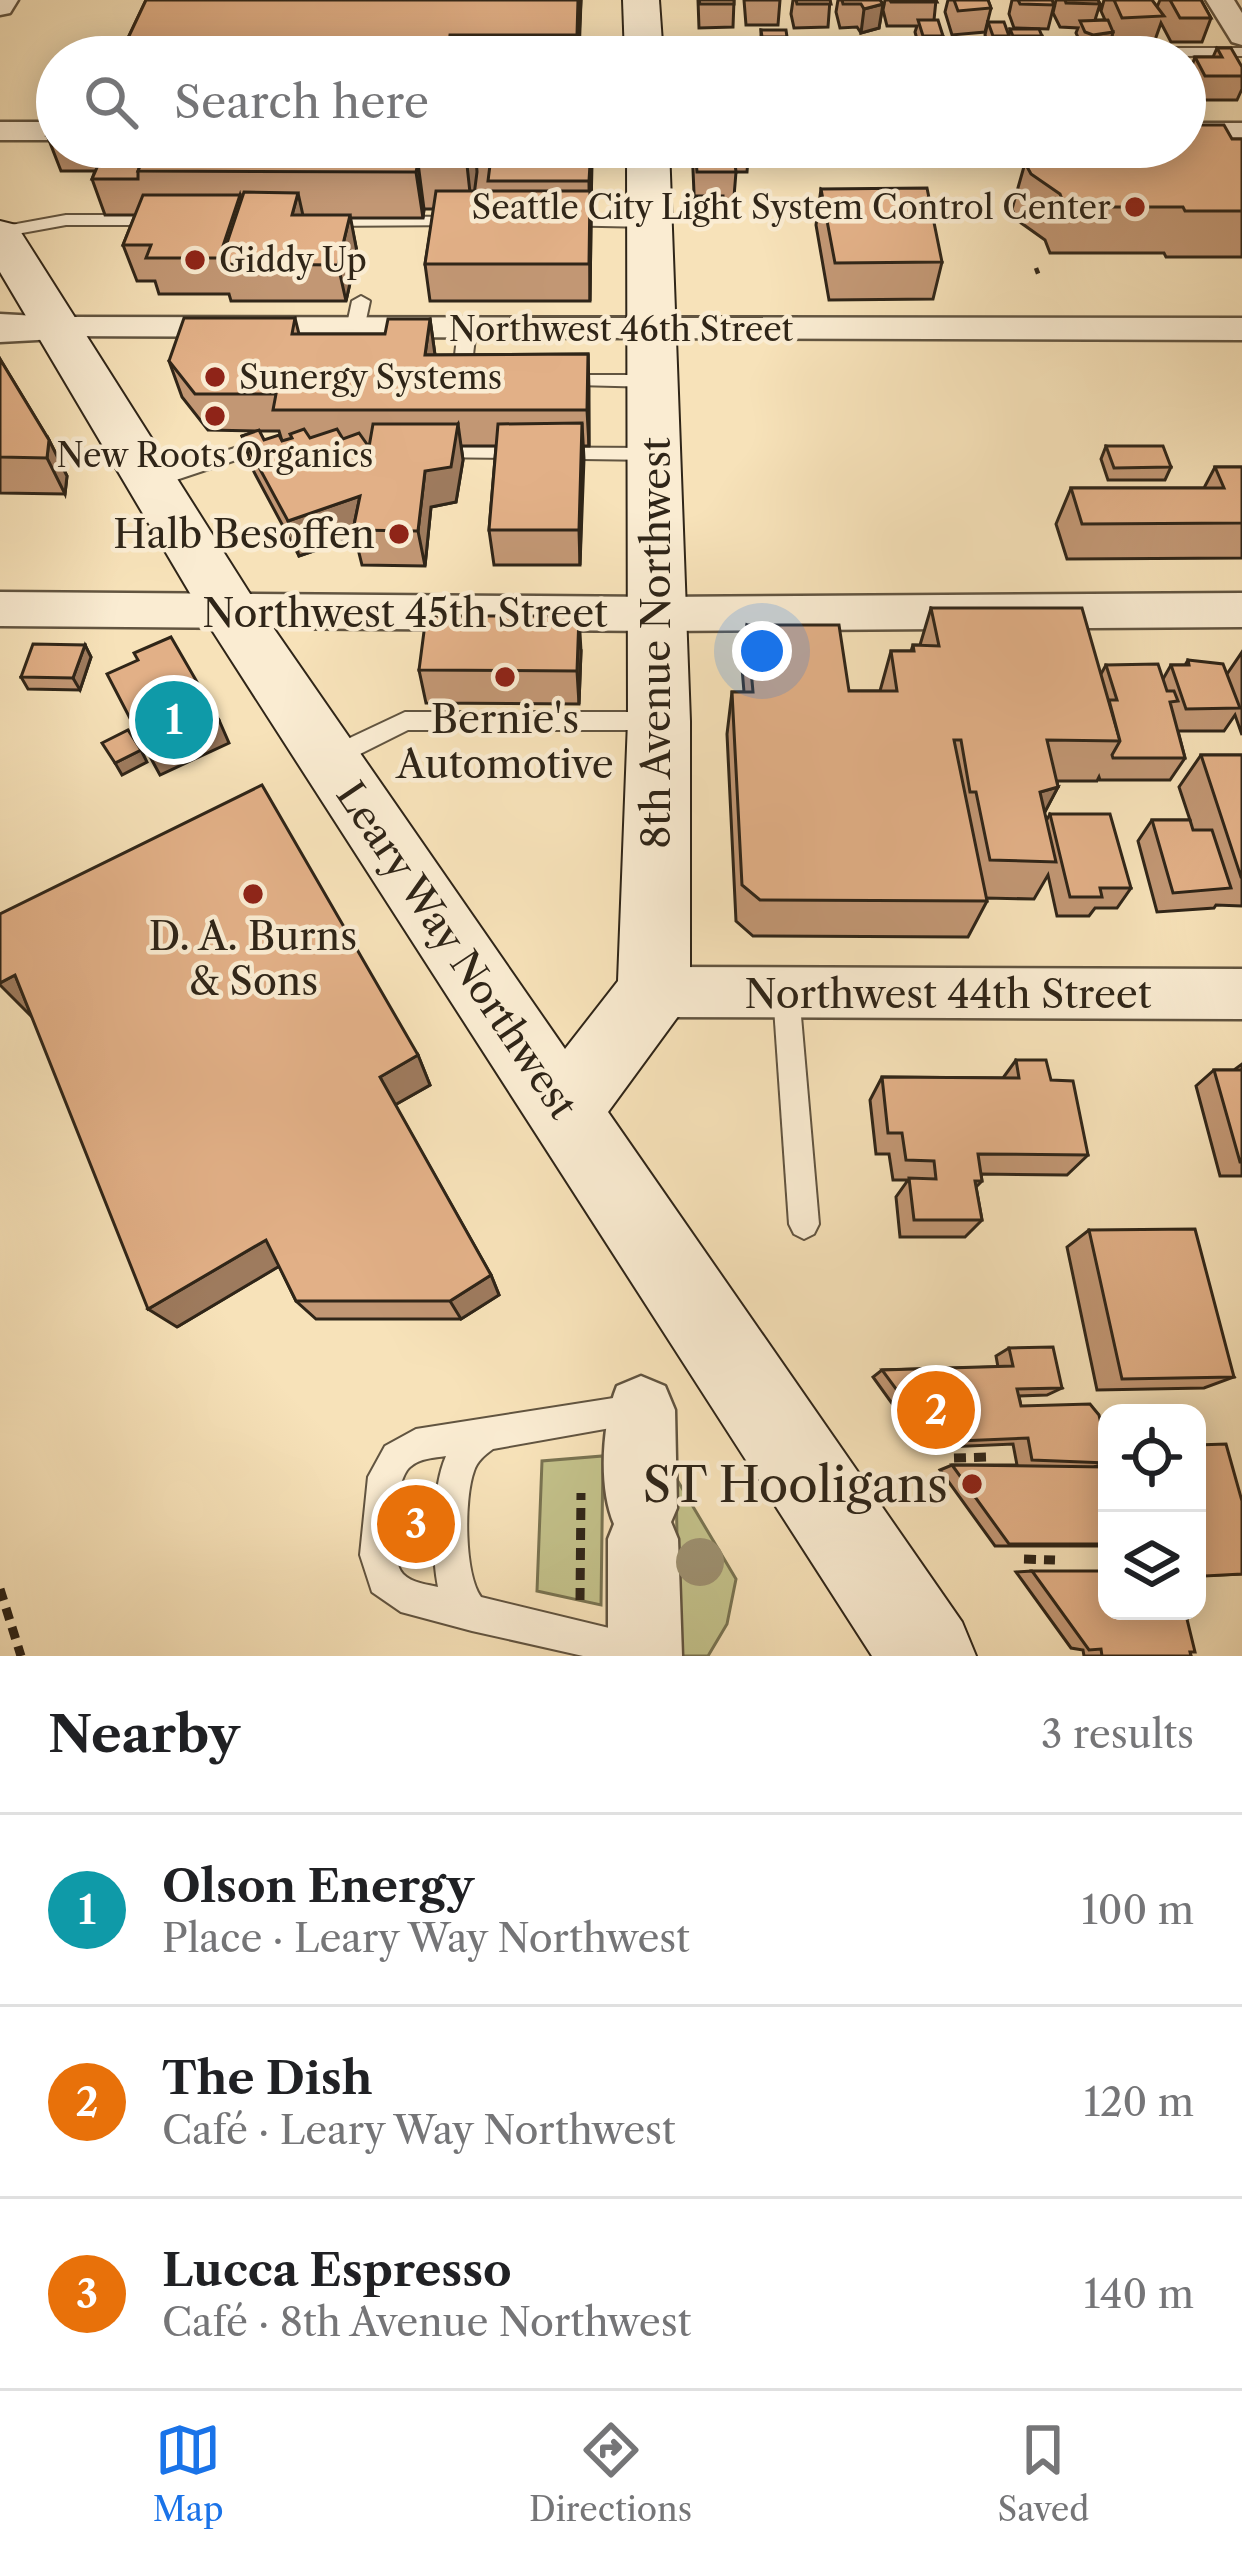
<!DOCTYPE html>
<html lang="en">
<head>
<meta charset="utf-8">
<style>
	:root { --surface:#fff; --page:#f2f2f2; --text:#202124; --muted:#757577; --line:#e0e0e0; --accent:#1a73e8 }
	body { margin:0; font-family:"Libre Caslon Text",serif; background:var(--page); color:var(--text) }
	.controls { position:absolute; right:36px; bottom:36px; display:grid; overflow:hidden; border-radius:24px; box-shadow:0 6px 30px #0003 }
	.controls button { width:108px; height:108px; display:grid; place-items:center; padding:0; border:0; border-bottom:3px solid var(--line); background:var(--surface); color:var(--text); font:60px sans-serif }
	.you { position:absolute; left:762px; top:651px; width:42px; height:42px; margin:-30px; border:9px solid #fff; border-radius:50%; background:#1a73e8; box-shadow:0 0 0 18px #1a73e833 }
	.badge { display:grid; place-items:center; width:78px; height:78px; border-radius:50%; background:var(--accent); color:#fff; font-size:39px; font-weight:700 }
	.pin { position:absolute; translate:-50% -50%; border:6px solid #fff; box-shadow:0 3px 12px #0006 }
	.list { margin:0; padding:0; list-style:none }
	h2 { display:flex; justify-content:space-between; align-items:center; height:156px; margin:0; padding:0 48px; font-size:51px }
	h2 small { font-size:39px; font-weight:400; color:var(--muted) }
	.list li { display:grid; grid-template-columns:78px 1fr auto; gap:36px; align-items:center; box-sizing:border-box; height:192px; padding:0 48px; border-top:3px solid var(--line) }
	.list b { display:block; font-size:45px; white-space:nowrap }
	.list p { margin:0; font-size:39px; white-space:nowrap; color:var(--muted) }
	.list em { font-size:39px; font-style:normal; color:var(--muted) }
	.icon { flex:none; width:66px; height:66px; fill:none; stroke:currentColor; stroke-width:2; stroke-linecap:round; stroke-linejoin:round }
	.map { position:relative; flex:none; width:1242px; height:1656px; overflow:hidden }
	.search { position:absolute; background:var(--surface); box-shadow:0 6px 30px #0003; left:36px; right:36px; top:36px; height:132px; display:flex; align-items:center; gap:30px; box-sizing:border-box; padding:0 42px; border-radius:66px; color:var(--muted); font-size:45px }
	.sheet { height:732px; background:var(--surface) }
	nav { display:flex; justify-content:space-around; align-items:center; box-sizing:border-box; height:168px; border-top:3px solid var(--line); background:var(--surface); font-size:33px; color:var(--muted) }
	nav a { display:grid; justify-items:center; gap:6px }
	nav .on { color:var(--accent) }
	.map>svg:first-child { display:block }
	.green { fill:#c3c18a; stroke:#797351; stroke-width:3 }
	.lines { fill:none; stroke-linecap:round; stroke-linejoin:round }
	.service-casing { stroke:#615440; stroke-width:4 }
	.minor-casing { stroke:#615440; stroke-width:5 }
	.tertiary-casing { stroke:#615440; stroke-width:5 }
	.secondary-casing { stroke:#2f2518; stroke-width:4 }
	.path-far1 { stroke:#2f2518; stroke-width:4.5; stroke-dasharray:6 3; stroke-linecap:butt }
	.path { stroke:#2f2518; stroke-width:9; stroke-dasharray:12 8; stroke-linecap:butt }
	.service { fill:#faecd2; fill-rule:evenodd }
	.minor { fill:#faecd2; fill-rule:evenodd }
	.tertiary { fill:#faecd2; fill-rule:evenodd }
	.secondary { fill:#faecd2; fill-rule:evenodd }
	.tree { fill:#9d9070 }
	.wall { fill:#c29774; stroke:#2f2518; stroke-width:3; fill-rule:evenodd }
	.shaded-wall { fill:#9e7b5e; stroke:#2f2518; stroke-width:3 }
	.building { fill:#e2b087; stroke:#2f2518; stroke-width:3 }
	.poi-dot { fill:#8f2418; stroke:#faecd2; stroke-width:4.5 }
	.labels { text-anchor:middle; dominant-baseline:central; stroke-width:9; stroke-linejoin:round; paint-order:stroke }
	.far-poi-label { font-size:33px; fill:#2f2518; stroke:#faecd2; text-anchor:start }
	.far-street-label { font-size:33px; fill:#2f2518; stroke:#faecd2 }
	.poi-label { font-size:39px; fill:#2f2518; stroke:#faecd2 }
	.street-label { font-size:39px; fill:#2f2518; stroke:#faecd2 }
	.near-poi-label { font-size:48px; fill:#2f2518; stroke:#faecd2; text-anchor:end }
</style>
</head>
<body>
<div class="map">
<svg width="1242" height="1656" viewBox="0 0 1242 1656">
	<rect width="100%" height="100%" fill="#f7e2b9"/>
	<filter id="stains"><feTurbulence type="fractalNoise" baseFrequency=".00167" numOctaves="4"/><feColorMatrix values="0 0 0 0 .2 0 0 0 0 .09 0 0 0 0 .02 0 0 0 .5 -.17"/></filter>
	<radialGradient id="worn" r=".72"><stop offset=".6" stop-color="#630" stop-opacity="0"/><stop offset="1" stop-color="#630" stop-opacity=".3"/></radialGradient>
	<g class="green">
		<polygon points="603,1456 601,1605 537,1591 542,1461"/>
		<polygon points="676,1478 736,1579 727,1624 708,1656 679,1656"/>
	</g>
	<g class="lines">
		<defs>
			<g id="service">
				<polygon points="644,48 1242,48 1242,56 639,55 637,52"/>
				<polygon points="66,215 164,215 172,220 164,225 66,225 0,237 0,227"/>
				<polygon points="464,217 472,222 470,225 319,226 311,221 319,216"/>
				<polygon points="559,217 650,217 658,222 650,227 553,225 551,222"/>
				<polygon points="361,296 370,301 364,329 355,334 346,329 352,301"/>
				<polygon points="467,324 476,329 470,381 461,387 452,381 458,329"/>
				<polygon points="582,375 654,375 663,381 654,387 576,385 573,381"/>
				<polygon points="238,447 277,447 287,453 277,459 239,459 152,488 142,481 145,476"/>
				<polygon points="432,447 655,448 665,454 655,460 425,457 425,449"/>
				<polygon points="405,712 656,712 667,721 656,730 408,730 336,766 320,766 316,759 320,752"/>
				<polygon points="786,981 795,985 799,993 819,1224 814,1234 804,1239 794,1234 789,1224 773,993 777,985"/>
				<path d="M639 1394 650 1399 655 1410 650 1421 493 1449C485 1455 477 1461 474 1471 464 1498 464 1573 481 1597L638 1635 650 1640 654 1656H583L472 1631 401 1612 372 1592 360 1555 368 1477 385 1446 416 1429ZM446 1456C432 1487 431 1553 438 1587 426 1584 412 1583 403 1574 388 1559 394 1480 410 1467 420 1458 434 1458 446 1456Z"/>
			</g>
			<g id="minor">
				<polygon points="0,0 18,0 10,13 0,15"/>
				<polygon points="1206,0 1234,0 1242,13 1242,45 1232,42"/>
				<rect x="0" y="122" width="57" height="18"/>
				<rect x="1185" y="123" width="57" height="18"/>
				<polygon points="59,317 1242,318 1242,340 46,336 40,328 46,320"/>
				<polygon points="0,592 657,597 1242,593 1242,627 657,631 0,626"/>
				<polygon points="654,967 1242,969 1242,1019 654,1017 634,1010 626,992 634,974"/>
				<path d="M641 1376 665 1386 675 1410 677 1508 671 1522 678 1539 682 1656H608V1539L614 1524C598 1487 602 1423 617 1386Z"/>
			</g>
			<polygon id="tertiary" points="0,314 75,318 82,328 75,338 0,342"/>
			<g id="secondary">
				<polygon points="623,0 659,0 663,57 625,57"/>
				<polygon points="627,147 669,147 690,721 690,992 679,1015 608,1112 962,1622 976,1656 872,1656 210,627 0,272 0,221 16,225 22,234 252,597 565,1049 618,981 628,721"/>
			</g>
		</defs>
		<use href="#service" class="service-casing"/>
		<use href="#minor" class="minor-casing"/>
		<use href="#tertiary" class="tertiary-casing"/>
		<use href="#secondary" class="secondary-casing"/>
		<polyline class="path-far1" points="1036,268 1039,276"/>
		<g class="path">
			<polyline points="954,1458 987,1457"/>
			<polyline points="1024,1559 1055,1560"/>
			<polyline points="0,1589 21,1656"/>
			<polyline points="580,1600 581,1493"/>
		</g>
		<use href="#service" class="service"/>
		<use href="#minor" class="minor"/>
		<use href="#tertiary" class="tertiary"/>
		<use href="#secondary" class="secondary"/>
	</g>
	<circle class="tree" cx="700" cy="1562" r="24"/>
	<g class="wall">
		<polygon points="146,0 581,0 579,57 119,57"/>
		<polygon points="698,0 734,0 733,27 699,28"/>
		<polygon points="744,0 780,0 778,25 746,25"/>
		<polygon points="793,0 830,0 828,27 794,28 791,14"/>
		<polygon points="838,0 880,0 883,4 879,28 861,33 857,27 840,28 836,12"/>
		<polygon points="885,0 936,0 934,20 943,36 940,49 931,49 934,57 893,57 896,43 918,43 915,32 917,26 887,26 883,10"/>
		<polygon points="948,0 988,0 991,8 985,32 952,35 945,12"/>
		<polygon points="1012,0 1052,0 1054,5 1048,29 1014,28 1009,14"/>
		<polygon points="1056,0 1098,0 1100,4 1095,20 1105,20 1101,11 1104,0 1152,0 1157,7 1160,0 1201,0 1211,18 1202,42 1171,42 1161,23 1155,40 1115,42 1112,36 1110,45 1089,48 1081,44 1076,33 1078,28 1060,27 1053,13"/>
		<polygon points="988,22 1009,36 1010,29 1042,36 1039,48 1010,48 1008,42 1006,49 990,49 985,35"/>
		<polygon points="761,30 787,37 786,49 761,49"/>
		<polygon points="1217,48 1242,67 1242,89 1237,100 1196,100 1188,84 1185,92 1185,66 1189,74 1195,57 1213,57"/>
		<polygon points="57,115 57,147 366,147 366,150 391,151 391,147 592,147 590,301 430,301 425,264 434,209 424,209 423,218 350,218 357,252 346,301 231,301 229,294 159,294 155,281 137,281 123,245 135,215 105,215 92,179 95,171 61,171 47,135"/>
		<polygon points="1232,139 1242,139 1242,257 1166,257 1164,253 1050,253 1045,240 1017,220 1012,209 1025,163 1031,163 1035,147 1185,147"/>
		<polygon points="692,147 749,147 747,172 736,172 733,209 723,209 722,216 695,216"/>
		<polygon points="821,189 942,262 933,299 829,300 816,225"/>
		<path d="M295 318 299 334H385L430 319 435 355 588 354 589 446H583L580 565H494L489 530 496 446H461L463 460 456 502 431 507 425 566 362 565 355 537 299 556 254 472 242 436 258 431 208 430 182 397 169 361ZM259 431H279L282 441 264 440Z"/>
		<polygon points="0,359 49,440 67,476 65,494 0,493"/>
		<polygon points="1106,446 1171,467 1165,480 1108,480 1101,459"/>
		<polygon points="1215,467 1242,467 1242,558 1067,559 1056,524 1071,488 1204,488"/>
		<polygon points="931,608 1101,674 1106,665 1163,679 1171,665 1185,665 1188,660 1227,674 1242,652 1242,735 1235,715 1224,731 1178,731 1185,758 1170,780 1100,780 1099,777 1097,781 1057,781 1058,787 1044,813 1046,821 1050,814 1131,888 1117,908 1095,908 1089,916 1057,916 1048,875 1034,899 986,898 987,901 968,937 753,936 736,921 727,734 732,692 744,692 742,668 747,625 849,691 880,691 891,651 911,651 913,645 920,645"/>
		<polygon points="85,645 91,657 80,690 28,689 21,677"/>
		<polygon points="581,651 579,704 426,703 419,670"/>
		<polygon points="1201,755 1242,755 1242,906 1216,905 1214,908 1157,912 1138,841 1152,820 1190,820 1179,787"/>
		<polygon points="418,1055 430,1085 395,1105 491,1275 499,1295 461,1319 316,1319 296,1301 279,1266 177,1327"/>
		<polygon points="1016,1060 1051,1080 1088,1155 1067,1175 981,1174 982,1181 976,1187 982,1220 965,1237 900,1237 896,1197 908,1180 893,1180 889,1154 876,1154 870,1100 882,1077 1003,1078"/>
		<polygon points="1242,1064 1242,1176 1220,1176 1196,1086 1214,1070 1234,1070"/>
		<polygon points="1089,1230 1234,1377 1204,1388 1097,1390 1067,1247"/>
		<polygon points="1009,1348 1062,1388 1047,1395 1019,1396 1021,1406 1107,1463 1094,1467 1107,1467 1107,1546 995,1546 940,1470 952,1465 1017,1465 1013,1444 924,1448 873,1377 882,1370 998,1367 996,1356"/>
		<polygon points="1197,1445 1242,1574 1197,1576"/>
		<polygon points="1032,1571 1190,1652 1191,1656 1084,1656 1083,1650 1071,1648 1016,1572"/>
	</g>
	<g class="shaded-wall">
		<polygon points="578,0 581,0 578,57 577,35"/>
		<polygon points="883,4 879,28 861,33 864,9"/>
		<polygon points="1113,32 1110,45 1089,48 1093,35"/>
		<polygon points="470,147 480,147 476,157 477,172 472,211 467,165"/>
		<polygon points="591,147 592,147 590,301 589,181"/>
		<polygon points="418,163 424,209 423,218 416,172"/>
		<polygon points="298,193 306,229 292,215"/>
		<polygon points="240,195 249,231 221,264 219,258"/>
		<polygon points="350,215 357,252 346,301 338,265"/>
		<polygon points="430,319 435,355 425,355"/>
		<polygon points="588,354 589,390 589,446 587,410"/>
		<polygon points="582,423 584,459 580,565 579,530"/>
		<polygon points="458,424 463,460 456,502 431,507 425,566 418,531 425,471"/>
		<polygon points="49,440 67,476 65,494 47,458"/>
		<polygon points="360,496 353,530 355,537 299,556 288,521"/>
		<polygon points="579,616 581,651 579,704 577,671"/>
		<polygon points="85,645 91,657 80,690 73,678"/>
		<polygon points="219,720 229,743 160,775 148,753"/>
		<polygon points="141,750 147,762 122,775 115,763"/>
		<polygon points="1058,787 1037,827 1040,792"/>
		<polygon points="15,975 32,1017 0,985 0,983"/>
		<polygon points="418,1055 430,1085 393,1106 380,1077"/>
		<polygon points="266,1240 288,1261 177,1327 148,1309"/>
		<polygon points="491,1275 499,1295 461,1319 450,1301"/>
		<polygon points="430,1488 434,1490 429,1559 426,1558"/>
	</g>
	<g class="building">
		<polygon points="146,0 578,0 577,35 450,35 449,45 438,45 436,57 119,57"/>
		<polygon points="699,0 734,0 734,4 700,4"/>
		<polygon points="796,0 830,0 831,4 797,4"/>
		<polygon points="842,0 880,0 883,4 864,9 861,4 843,4"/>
		<polygon points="890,0 936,0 937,2 891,2"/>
		<polygon points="954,0 988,0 991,8 958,11"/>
		<polygon points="1018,0 1052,0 1054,5 1020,4"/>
		<polygon points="1065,0 1098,0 1100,4 1066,3"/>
		<polygon points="1114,0 1152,0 1164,16 1122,18"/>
		<polygon points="1170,0 1201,0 1211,18 1180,18"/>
		<polygon points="918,20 938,20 943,36 923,36"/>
		<polygon points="1108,20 1113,32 1093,35 1085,32 1080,21"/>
		<polygon points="988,22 1004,22 1009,36 993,36"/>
		<polygon points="1010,29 1039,29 1042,36 1013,36"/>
		<polygon points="761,30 786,30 787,37 762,37"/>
		<polygon points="705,41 735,42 736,53 731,57 705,57"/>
		<polygon points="896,43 929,43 934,57 900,57"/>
		<polygon points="795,48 814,48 816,56 797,57"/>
		<polygon points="1217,48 1231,48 1242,67 1242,76 1205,76 1195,57 1222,57"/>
		<polygon points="1153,49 1175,52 1178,57 1157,57"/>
		<polygon points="1073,50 1093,50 1096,57 1080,57 1078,52 1075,53"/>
		<polygon points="1078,52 1080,57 1052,57"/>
		<polygon points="57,115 57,135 47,135"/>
		<polygon points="1185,125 1224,125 1232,139 1242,139 1242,211 1185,211 1183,207 1065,207 1060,194 1031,174 1025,163 1042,163 1039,147 1185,147"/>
		<polygon points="106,147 148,147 138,171 138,179 92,179"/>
		<polygon points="148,147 355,147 354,150 391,151 391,147 470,147 467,165 418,163 416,172 138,171"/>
		<polygon points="477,147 591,147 589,181 488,181 491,157 476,157"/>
		<polygon points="695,147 733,147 736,172 697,172"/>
		<polygon points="927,188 942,262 835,263 821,189"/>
		<polygon points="436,191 590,191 589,264 425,264"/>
		<polygon points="244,192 298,193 292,215 350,215 338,265 220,264"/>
		<polygon points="143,195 240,195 219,258 146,258 151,245 123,245"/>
		<rect x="696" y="196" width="27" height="7"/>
		<polygon points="184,318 295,318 292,334 385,334 388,319 430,319 425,355 588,354 587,410 273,410 276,394 195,394 169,361"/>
		<polygon points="0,359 49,440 47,458 0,457"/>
		<polygon points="582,423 579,530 489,530 498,424"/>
		<polygon points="373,424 458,424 451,467 425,471 418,531 353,530 360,496 288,521 242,436 259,430 264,440 279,435 282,441 292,438 290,434 304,429 310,438 337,429 343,439 359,433 369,447"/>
		<polygon points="1106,446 1163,446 1171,467 1114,468"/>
		<polygon points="1215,467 1242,467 1242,523 1082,524 1071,488 1224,488"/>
		<polygon points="931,608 1082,608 1120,741 1047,740 1058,787 1040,792 1056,862 990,860 976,792 970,792 961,740 954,740 987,901 760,900 742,885 732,692 753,692 747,625 839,625 849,691 897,691 891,651 914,651 913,645 939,646"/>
		<polygon points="426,616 579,616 577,671 419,670"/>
		<polygon points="171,637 219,720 148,753 107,674 138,660 134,653"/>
		<polygon points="33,644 85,645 73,678 21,677"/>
		<polygon points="1188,660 1223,664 1240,708 1186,709 1171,665 1189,665"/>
		<polygon points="1158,664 1167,691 1174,691 1178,701 1170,702 1185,758 1113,758 1112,755 1120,741 1109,700 1117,700 1106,665"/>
		<polygon points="128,730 141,750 115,763 102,743"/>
		<polygon points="1201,755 1242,755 1242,877 1241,877"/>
		<polygon points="262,785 418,1055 380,1077 491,1275 450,1301 296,1301 266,1240 148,1309 15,975 0,983 0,914"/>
		<polygon points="1050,814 1110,814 1131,888 1100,888 1102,897 1070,897"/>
		<polygon points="1152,820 1190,820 1193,830 1212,830 1231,888 1173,893"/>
		<polygon points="1016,1060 1046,1060 1051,1080 1073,1081 1088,1155 978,1154 982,1181 975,1181 982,1220 914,1220 909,1178 936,1179 934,1161 906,1160 902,1133 888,1133 882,1077 1019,1078"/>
		<polygon points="1214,1070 1242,1070 1242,1162 1240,1162"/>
		<polygon points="1195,1229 1234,1377 1122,1379 1089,1230"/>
		<polygon points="1053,1347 1062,1388 1017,1389 1021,1406 1090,1404 1099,1415 1107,1451 1107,1463 1032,1460 1028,1438 935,1442 882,1370 1013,1366 1009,1348"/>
		<polygon points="1226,1444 1242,1501 1242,1574 1205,1576 1197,1546 1197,1445"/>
		<polygon points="952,1465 1107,1467 1107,1544 1009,1544"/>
		<polygon points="399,1488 430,1488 426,1558 394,1558"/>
		<polygon points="1032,1571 1107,1571 1107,1611 1185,1611 1195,1652 1190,1652 1191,1656 1102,1656 1101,1649 1089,1650"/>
	</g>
	<g class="poi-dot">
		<circle cx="1135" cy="207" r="12"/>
		<circle cx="195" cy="260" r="12"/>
		<circle cx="215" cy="377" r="12"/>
		<circle cx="215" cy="416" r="12"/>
		<circle cx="399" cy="534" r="12"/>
		<circle cx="505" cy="677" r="12"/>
		<circle cx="253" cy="894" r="12"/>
		<circle cx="972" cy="1484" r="12"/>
	</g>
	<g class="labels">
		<g class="far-poi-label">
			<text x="1111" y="207" text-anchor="end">Seattle City Light System Control Center</text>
			<text x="219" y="260">Giddy Up</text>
			<text x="239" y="377">Sunergy Systems</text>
			<text x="215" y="455" text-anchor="middle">New Roots Organics</text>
		</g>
		<g class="far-street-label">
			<text x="621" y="329">Northwest 46th Street</text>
		</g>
		<g class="poi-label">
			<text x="375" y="534" text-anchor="end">Halb Besoffen</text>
			<text x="505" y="719">Bernie's<tspan x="505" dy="45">Automotive</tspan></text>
			<text x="253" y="936">D. A. Burns<tspan x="253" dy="45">&amp; Sons</tspan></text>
		</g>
		<g class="street-label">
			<text x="405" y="613">Northwest 45th Street</text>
			<text transform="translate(656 643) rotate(-90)">8th Avenue Northwest</text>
			<text transform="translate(457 950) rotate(56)">Leary Way Northwest</text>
			<text x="948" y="994">Northwest 44th Street</text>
		</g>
		<g class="near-poi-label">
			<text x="948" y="1484">ST Hooligans</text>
		</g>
	</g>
	<rect width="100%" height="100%" filter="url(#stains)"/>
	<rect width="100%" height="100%" fill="url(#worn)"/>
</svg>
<div class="controls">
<button><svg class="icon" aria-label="locate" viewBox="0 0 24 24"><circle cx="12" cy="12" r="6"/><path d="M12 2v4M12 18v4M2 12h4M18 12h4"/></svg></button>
<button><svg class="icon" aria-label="layers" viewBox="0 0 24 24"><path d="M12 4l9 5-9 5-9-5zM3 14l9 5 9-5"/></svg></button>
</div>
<div class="you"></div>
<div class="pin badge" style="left:174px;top:720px;background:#0f9aa8">1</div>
<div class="pin badge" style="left:936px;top:1410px;background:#e8710a">2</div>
<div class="pin badge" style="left:416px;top:1524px;background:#e8710a">3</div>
<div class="search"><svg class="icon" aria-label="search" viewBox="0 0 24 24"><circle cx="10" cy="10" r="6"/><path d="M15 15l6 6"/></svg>Search here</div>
</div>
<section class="sheet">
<h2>Nearby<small>3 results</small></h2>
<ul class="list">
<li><span class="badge" style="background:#0f9aa8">1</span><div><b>Olson Energy</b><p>Place · Leary Way Northwest</p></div><em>100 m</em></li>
<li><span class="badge" style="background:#e8710a">2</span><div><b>The Dish</b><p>Café · Leary Way Northwest</p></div><em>120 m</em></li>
<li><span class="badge" style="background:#e8710a">3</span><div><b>Lucca Espresso</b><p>Café · 8th Avenue Northwest</p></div><em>140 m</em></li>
</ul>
</section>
<nav>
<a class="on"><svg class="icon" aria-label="map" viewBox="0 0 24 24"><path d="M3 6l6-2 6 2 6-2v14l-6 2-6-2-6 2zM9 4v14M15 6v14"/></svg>Map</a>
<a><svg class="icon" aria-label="directions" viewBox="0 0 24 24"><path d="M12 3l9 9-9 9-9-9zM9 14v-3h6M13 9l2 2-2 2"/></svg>Directions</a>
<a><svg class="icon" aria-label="saved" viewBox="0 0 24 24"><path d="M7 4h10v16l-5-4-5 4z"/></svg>Saved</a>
</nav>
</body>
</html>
